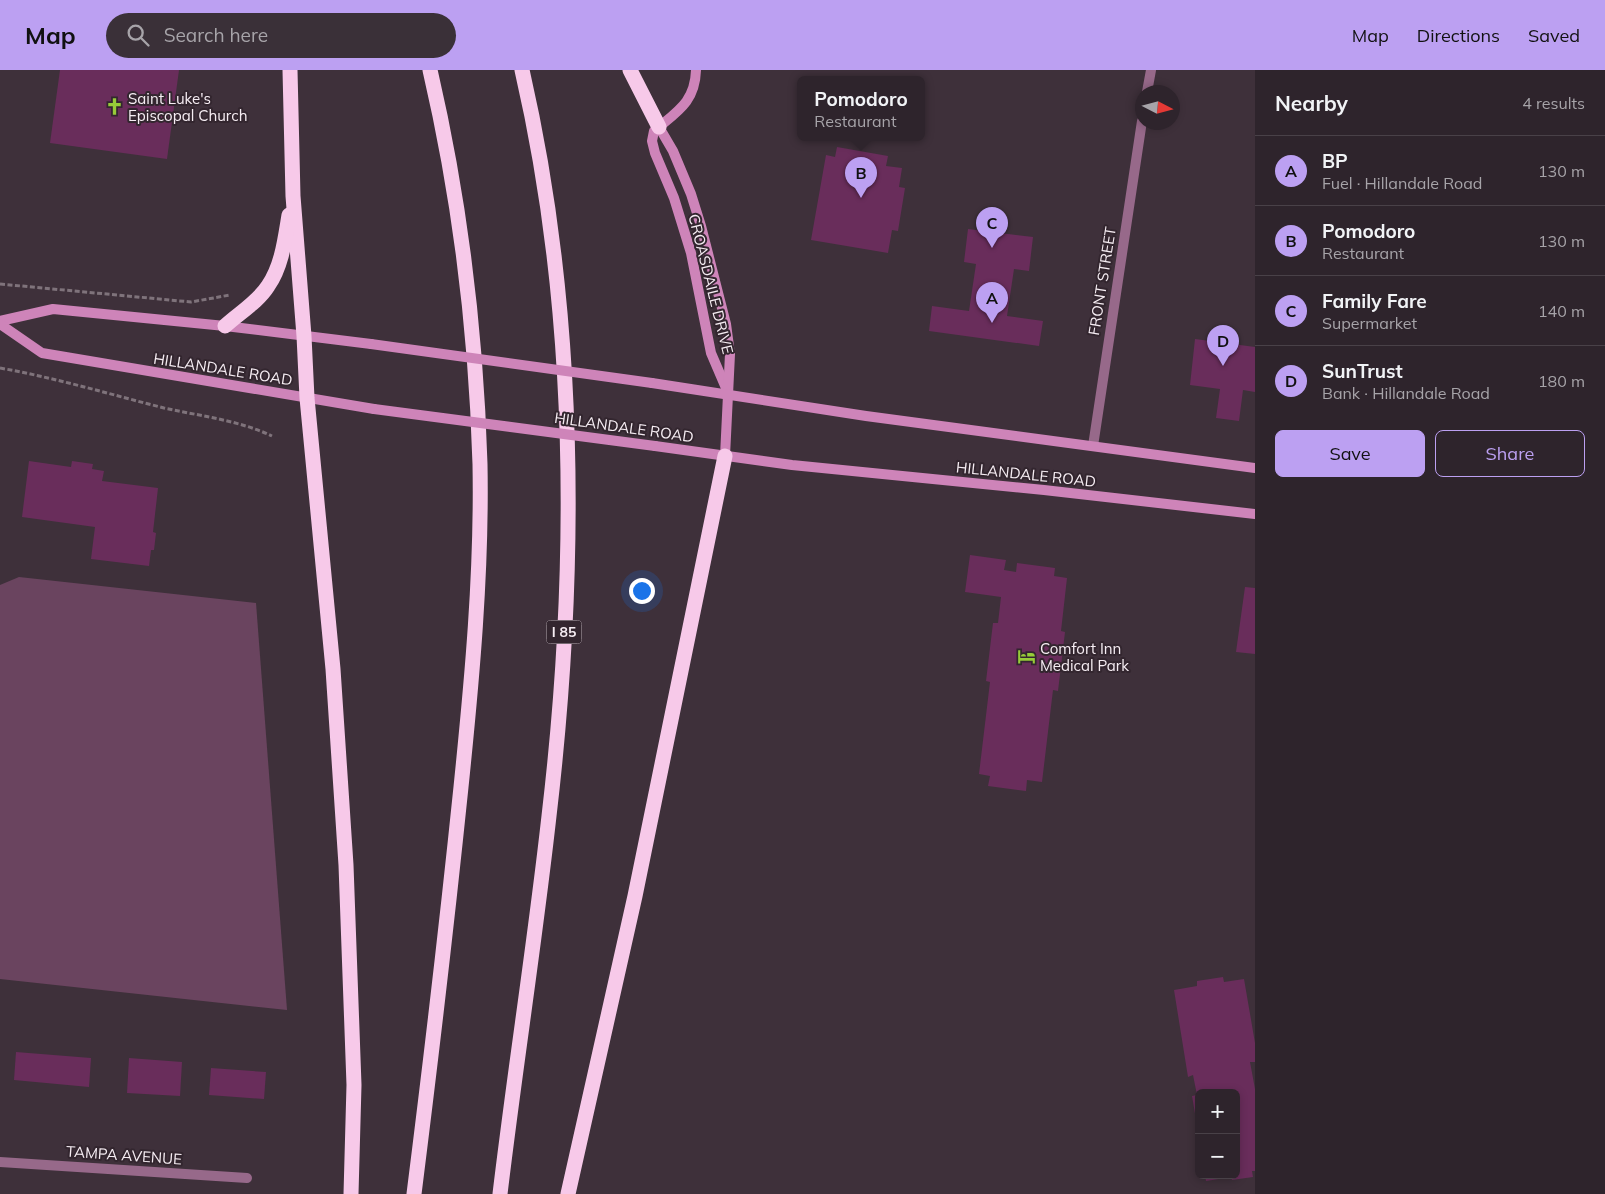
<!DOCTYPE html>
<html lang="en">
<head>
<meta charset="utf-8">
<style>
	:root { --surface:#2e242c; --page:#3a3038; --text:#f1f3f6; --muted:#a7a4a9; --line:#494148; --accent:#bca0f2 }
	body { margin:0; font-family:Mulish,sans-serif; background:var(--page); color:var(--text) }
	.controls { position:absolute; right:15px; bottom:15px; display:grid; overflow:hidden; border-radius:8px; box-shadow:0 2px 8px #0003 }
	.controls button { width:45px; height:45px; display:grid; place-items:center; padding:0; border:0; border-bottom:1px solid var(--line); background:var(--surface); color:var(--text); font:25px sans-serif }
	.compass { position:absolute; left:1135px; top:15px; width:45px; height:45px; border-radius:50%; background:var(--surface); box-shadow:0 2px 8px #0003; rotate:96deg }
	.you { position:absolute; left:641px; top:520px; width:18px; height:18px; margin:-12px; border:4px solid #fff; border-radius:50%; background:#1a73e8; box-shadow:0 0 0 8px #1a73e833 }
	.badge { display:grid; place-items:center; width:32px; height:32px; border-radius:50%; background:var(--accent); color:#111; font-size:16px; font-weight:700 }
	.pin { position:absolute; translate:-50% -41px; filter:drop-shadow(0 1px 2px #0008) }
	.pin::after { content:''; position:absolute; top:26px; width:18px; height:15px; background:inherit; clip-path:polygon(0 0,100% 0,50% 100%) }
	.popup { position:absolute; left:797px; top:6px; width:128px; height:65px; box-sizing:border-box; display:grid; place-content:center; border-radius:8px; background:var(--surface); filter:drop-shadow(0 1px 4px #0005); font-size:16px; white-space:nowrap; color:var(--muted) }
	.popup b { font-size:19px; color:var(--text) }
	.popup::after { content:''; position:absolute; left:50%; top:100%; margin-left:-10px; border:10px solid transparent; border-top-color:var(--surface) }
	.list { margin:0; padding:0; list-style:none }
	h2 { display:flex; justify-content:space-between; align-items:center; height:65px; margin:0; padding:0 20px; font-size:21px }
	h2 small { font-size:16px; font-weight:400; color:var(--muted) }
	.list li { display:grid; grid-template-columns:32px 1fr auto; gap:15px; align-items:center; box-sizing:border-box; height:70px; padding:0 20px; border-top:1px solid var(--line) }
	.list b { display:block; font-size:19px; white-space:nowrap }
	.list p { margin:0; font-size:16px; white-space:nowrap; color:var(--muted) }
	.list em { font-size:16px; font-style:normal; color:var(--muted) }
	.actions { display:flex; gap:10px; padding:15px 20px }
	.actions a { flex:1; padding:11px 0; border:1px solid var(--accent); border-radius:8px; text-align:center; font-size:18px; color:var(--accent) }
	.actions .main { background:var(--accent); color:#111 }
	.icon { flex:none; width:28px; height:28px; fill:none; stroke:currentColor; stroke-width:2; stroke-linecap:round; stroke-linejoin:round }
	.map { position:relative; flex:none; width:1255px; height:1124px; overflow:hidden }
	header { display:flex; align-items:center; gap:30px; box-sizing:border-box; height:70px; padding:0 25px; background:var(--accent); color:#111 }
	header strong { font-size:24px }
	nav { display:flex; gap:28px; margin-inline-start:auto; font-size:18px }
	.search { width:350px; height:45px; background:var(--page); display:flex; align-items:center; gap:12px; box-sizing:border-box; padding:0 18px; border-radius:28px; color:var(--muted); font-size:19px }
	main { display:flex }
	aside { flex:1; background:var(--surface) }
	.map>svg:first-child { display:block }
	.green { fill:#6a445f }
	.building { fill:#692d5b }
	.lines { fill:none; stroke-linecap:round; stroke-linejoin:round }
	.path { stroke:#7f737b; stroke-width:3; stroke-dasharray:5 2.5; stroke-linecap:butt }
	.street { stroke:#97698a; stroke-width:10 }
	.secondary { stroke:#ce84b9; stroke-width:10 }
	.highway { stroke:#f7c9e9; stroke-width:15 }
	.secondary-bridge { stroke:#ce84b9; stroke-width:10 }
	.labels { text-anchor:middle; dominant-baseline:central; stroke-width:4; stroke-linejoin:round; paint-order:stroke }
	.shield { fill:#33262f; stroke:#bcb1b8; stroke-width:1 }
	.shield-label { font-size:14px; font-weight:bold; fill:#f6edf3 }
	.poi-label { font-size:15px; fill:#f6edf3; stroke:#33262f; text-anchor:start }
	.street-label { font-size:15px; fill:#f6edf3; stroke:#33262f }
</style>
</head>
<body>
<header>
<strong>Map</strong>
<div class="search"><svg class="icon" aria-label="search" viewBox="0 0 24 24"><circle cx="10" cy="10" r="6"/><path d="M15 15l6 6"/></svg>Search here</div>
<nav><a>Map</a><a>Directions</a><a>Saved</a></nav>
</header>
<main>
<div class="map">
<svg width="1255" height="1124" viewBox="0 0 1255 1124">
	<rect width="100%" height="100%" fill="#3e303a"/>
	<polygon class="green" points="19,507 256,533 287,940 0,909 0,515"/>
	<g class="building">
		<polygon points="60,0 179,0 167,89 50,73"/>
		<polygon points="837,77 888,86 886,96 902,98 899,117 905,118 898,161 892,160 888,183 811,170 826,85 835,87"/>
		<polygon points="968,159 1033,167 1029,201 1014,199 1007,246 1043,251 1039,276 929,261 932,236 969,241 976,194 964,192"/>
		<polygon points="1195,269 1255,277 1255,322 1243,320 1239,351 1216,348 1220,319 1190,315"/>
		<polygon points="29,391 71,397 72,391 93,394 92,399 104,401 102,411 158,418 153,462 156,463 154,480 151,480 149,496 91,489 95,457 22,447"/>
		<polygon points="970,485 1006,490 1004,500 1016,502 1017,493 1055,498 1054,506 1067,508 1061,561 1065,562 1058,621 1053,620 1042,712 1027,710 1026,721 988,716 990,706 979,704 990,612 986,611 993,553 998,553 1001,527 965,522"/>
		<polygon points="1245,517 1255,518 1255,584 1236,582"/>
		<polygon points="1223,907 1224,912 1244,909 1255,973 1255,992 1250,992 1255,1019 1255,1101 1252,1101 1253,1107 1232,1110 1231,1107 1206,1111 1205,1105 1236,1105 1236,1023 1199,1023 1198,1061 1192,1026 1197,1025 1193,1005 1188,1007 1174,920 1197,916 1197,911"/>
		<polygon points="16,982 91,988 89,1017 14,1010"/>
		<polygon points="129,988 182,992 180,1026 127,1023"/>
		<polygon points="211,998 266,1002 264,1029 209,1025"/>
	</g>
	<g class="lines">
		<g class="path">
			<polyline points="0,214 191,232 230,225"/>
			<path d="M0 298C56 308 109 324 164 338 200 346 238 350 272 366"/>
		</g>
		<g class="street">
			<polyline points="1147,22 1151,0"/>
			<polyline points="1093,376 1142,51"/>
			<polyline points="0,1092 247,1108"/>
		</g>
		<g class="secondary">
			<path d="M696 0C695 33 676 42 654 61L652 71 655 83 674 128 691 183 711 283 729 325"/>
			<polyline points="659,57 673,81 691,124 701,156 726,254 730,284 725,386"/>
			<polyline points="0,251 53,239 225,256 371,274"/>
			<polyline points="0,254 42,283 374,339"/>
			<polyline points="652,313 866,346 1255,398"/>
			<polyline points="655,376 792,395 1044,420 1255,444"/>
		</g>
		<g class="highway">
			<polyline points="290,0 293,126 304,266 307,328 333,599 346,795 354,1015 351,1124"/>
			<polyline points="630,0 659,57"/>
			<path d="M225 256C239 243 258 232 268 216 282 196 285 169 289 145"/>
			<path d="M414 1124C431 989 447 853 461 717 472 610 482 502 480 394 476 261 460 129 430 0"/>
			<path d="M500 1124C515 998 535 872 549 746 578 499 578 243 522 0"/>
			<polyline points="568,1124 635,826 725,386"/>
		</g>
		<g class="secondary-bridge">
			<polyline points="371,274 652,313"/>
			<polyline points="374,339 655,376"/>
		</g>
	</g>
	<defs>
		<symbol id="church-bare" viewBox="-9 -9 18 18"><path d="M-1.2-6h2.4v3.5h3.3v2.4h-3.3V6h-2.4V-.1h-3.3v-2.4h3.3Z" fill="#97cc39" stroke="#33262f" stroke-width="2.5" paint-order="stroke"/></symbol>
		<symbol id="hotel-bare" viewBox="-9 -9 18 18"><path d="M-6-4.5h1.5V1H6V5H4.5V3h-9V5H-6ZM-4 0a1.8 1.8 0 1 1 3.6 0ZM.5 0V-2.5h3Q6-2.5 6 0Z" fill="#97cc39" stroke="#33262f" stroke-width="2.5" paint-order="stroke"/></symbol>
	</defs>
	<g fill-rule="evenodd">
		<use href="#church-bare" x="102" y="24" width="25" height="25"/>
		<use href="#hotel-bare" x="1014" y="574" width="25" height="25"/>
	</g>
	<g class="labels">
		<rect class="shield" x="546.5" y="550.5" width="35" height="23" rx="4"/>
		<g class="shield-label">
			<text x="564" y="562">I 85</text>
		</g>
		<g class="poi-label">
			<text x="128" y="28">Saint Luke's<tspan x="128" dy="17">Episcopal Church</tspan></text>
			<text x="1040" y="578">Comfort Inn<tspan x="1040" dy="17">Medical Park</tspan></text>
		</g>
		<g class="street-label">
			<text transform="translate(1102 211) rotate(-81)">FRONT STREET</text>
			<text transform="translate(711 214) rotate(76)">CROASDAILE DRIVE</text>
			<text transform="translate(223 299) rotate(9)">HILLANDALE ROAD</text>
			<text transform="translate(624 357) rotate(8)">HILLANDALE ROAD</text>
			<text transform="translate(1026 404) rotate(6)">HILLANDALE ROAD</text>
			<text transform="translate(124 1085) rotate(4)">TAMPA AVENUE</text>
		</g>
	</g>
</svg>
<div class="controls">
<button>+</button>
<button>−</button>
</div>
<svg class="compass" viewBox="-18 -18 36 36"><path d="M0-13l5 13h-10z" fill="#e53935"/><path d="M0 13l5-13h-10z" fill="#a7a4a9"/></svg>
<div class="you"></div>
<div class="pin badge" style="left:992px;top:253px">A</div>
<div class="pin badge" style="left:861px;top:128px">B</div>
<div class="popup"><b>Pomodoro</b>Restaurant</div>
<div class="pin badge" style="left:992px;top:178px">C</div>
<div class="pin badge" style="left:1223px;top:296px">D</div>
</div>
<aside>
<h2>Nearby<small>4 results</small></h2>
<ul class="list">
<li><span class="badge">A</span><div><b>BP</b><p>Fuel · Hillandale Road</p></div><em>130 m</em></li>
<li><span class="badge">B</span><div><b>Pomodoro</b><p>Restaurant</p></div><em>130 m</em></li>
<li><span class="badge">C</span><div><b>Family Fare</b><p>Supermarket</p></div><em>140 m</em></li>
<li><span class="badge">D</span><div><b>SunTrust</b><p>Bank · Hillandale Road</p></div><em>180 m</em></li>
</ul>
<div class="actions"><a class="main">Save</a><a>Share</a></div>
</aside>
</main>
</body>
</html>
